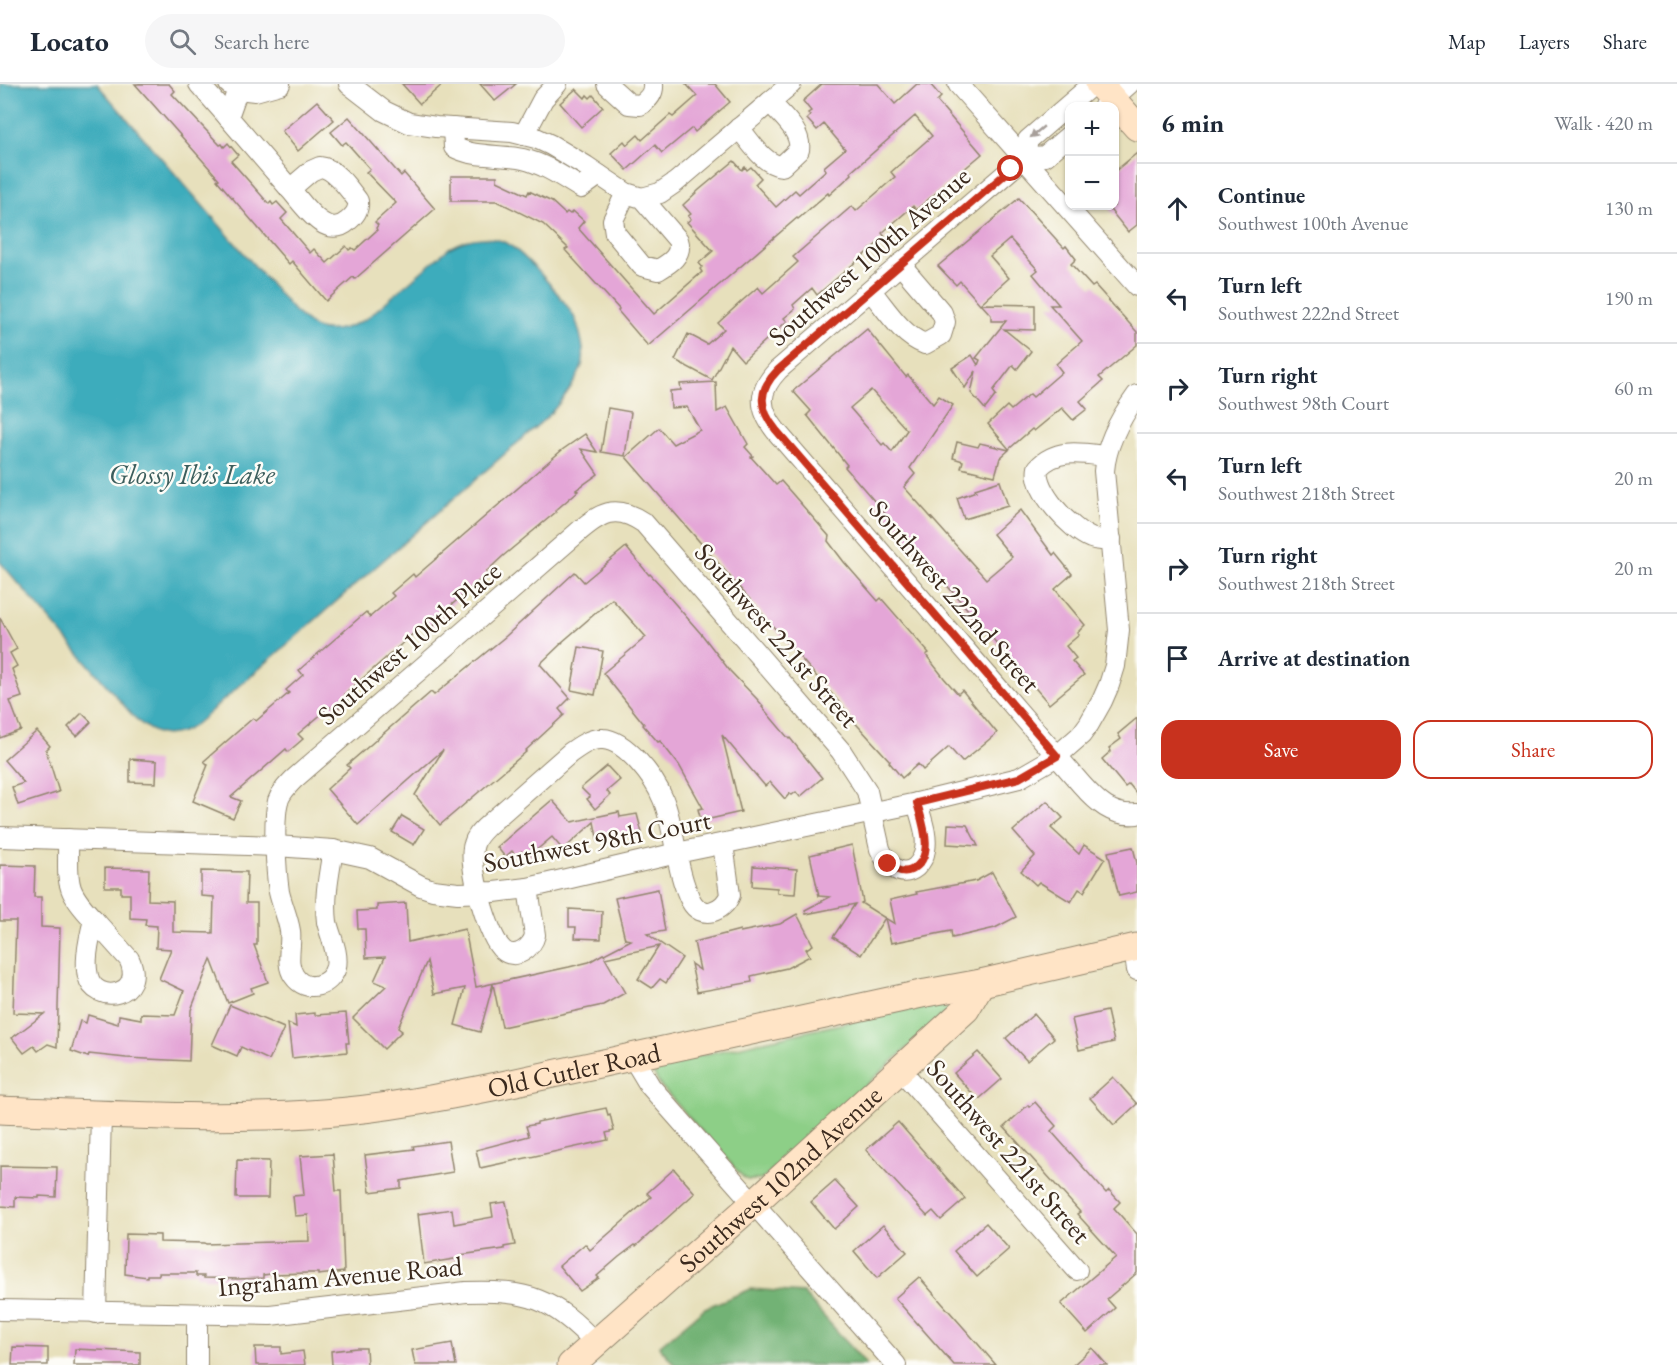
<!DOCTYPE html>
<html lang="en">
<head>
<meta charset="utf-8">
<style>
	:root { --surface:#fff; --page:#f6f6f7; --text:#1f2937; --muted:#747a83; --line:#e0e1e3; --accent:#c8321e }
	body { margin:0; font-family:"EB Garamond",serif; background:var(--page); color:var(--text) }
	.controls { position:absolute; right:18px; top:18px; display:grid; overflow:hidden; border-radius:12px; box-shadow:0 2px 4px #0004 }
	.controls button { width:54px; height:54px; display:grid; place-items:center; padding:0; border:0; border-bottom:2px solid var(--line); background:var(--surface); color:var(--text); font:30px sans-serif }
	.stop { position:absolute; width:18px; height:18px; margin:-14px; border:4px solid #c8321e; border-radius:50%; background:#fff }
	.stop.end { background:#c8321e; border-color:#fff; box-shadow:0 2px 6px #0008 }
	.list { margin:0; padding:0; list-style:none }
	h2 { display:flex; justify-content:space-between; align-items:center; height:78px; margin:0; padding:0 24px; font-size:26px }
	h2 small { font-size:20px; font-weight:400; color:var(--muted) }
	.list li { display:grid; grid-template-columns:39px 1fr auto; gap:18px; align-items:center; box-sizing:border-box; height:90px; padding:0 24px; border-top:2px solid var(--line) }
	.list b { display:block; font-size:22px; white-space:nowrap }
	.list p { margin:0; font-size:20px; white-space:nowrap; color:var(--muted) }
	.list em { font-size:20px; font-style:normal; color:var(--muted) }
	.actions { display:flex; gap:12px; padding:18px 24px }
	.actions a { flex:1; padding:14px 0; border:2px solid var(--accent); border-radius:18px; text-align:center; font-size:21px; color:var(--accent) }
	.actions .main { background:var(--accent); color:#fff }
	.icon { flex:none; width:33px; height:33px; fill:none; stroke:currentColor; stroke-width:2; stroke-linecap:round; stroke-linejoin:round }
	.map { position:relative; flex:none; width:1137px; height:1281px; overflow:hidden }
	header { display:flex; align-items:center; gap:36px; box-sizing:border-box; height:84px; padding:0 30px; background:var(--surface); border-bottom:2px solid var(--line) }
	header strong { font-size:28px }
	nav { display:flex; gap:33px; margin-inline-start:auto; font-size:21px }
	.search { width:420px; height:54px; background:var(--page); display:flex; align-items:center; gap:15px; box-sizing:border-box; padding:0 21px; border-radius:33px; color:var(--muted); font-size:22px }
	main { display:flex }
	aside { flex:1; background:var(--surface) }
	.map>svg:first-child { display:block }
	.green { fill:#8dcf87; stroke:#647c52; stroke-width:1.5 }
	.forest { fill:#72b274; stroke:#566e49; stroke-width:1.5 }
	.water { fill:#3eacbc; stroke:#3c6b6d; stroke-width:1.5 }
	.building { fill:#e4a6d7; fill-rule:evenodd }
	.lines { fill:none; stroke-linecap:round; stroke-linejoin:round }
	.street-casing { stroke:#91856d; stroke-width:22 }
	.secondary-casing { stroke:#91856d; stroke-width:29 }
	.street { stroke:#fff; stroke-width:20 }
	.secondary { stroke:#ffe4c6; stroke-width:27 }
	.oneway { fill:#a79f9a }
	.route { stroke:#c8321e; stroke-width:8 }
	.labels { text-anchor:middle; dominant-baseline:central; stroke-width:5; stroke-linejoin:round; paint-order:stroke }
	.street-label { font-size:27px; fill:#3b2a1e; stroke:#fdfcf7 }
	.water-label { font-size:28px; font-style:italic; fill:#3c5e5d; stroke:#fdfcf7 }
</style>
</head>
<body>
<header>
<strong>Locato</strong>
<div class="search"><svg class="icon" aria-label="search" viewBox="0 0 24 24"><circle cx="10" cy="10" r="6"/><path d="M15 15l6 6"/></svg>Search here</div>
<nav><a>Map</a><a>Layers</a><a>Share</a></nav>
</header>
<main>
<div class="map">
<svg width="1137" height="1281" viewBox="0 0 1137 1281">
	<rect width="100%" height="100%" fill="#fdfcf7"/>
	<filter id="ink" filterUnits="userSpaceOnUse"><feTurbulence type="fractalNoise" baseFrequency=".0167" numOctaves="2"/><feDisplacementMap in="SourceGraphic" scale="12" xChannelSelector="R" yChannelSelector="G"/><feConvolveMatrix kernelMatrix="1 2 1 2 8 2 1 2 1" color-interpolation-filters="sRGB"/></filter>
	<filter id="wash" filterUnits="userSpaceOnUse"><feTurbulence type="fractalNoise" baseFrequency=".008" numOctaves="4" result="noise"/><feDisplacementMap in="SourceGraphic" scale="24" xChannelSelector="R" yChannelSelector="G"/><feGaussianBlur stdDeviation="1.35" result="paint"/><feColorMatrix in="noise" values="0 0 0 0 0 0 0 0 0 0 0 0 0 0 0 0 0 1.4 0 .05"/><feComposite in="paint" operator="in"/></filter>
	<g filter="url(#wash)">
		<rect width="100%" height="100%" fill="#e7e0bc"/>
		<polygon class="green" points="943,917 948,927 761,1096 748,1096 743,1093 659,1000 654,990 653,982"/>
		<polygon class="forest" points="751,1205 803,1209 867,1281 675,1281 659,1262 705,1224"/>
		<path class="water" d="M0 0H97L294 227C300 232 307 239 314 243 330 251 351 243 366 235L449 164C465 155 484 151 502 157 522 165 559 210 572 229 578 238 585 265 583 277 581 293 558 322 546 334L195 641C171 657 154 653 134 633L0 478Z"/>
		<g id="blocks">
			<g class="building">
				<polygon points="135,0 169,0 175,7 172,10 220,61 222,60 224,63 228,59 238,71 231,77 269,120 271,118 273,121 277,118 287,129 281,135 310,169 314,165 327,179 346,162 349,166 352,164 355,166 377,146 376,144 378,141 375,138 396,119 366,88 370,85 346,58 342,61 331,48 349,33 401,92 404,89 435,125 355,195 353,193 326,217 292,177 289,180 217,96 219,95"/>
				<polygon points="402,0 443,0 420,20"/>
				<polygon points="480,0 516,0 495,17"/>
				<polygon points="686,0 715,0 730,18 695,48 692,44 662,69 655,61 627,86 611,69 624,57 627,61 638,51 642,56 670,31 673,33 697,12"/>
				<polygon points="822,0 878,0 895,20 917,0 930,0 941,13 937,17 982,70 916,126 913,122 882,149 885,153 817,211 812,204 793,221 795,225 784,234 787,237 743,277 730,262 712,296 675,276 688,250 707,260 724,245 718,239 743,216 758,203 763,209 798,178 793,173 852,122 856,127 895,93 891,88 932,52 915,32 851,88 852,90 829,111 828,109 798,135 797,134 648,262 618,227 619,225 565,166 568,164 543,140 497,117 451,117 451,92 497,92 497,97 527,111 529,107 552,118 565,130 567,128 570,130 573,127 584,137 578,144 654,230 702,188 700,185 702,183 699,179 713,167 687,138 691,135 688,132 691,130 683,121 699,106 734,77 742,86 745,83 747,86 751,83 761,94 755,100 776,123 795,106 799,110 826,86 824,83 845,65 824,40 817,46 807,35 810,32 808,29 811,27 803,17"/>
				<polygon points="576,5 585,14 587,11 590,14 593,11 603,23 581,43 560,19"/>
				<polygon points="317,17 334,36 298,67 282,47"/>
				<polygon points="1137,69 1137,141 1128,148 1107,122 1114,122 1114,88"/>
				<polygon points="1019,114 1064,164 1066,162 1076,175 1071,180 1092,203 1095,201 1137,248 1137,261 1099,293 1103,297 1080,317 1087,325 1073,336 1062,324 1034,347 1032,345 1009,365 988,340 1007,322 1011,326 1030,310 1033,313 1062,288 1056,280 1082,257 1050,221 1059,221 1033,190 1038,186 1010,155 990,172 1009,194 980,220 960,197 956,201 938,182"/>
				<polygon points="981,220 1035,221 1035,246 1004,245 1031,267 1017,285 1013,281 993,307 996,311 985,325 971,309 976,287 965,304 952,284 972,271 978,281 980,276 976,274 1006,237 991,237 991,231"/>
				<path d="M867 245 906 293 908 291 933 320 939 312 953 321 910 384 915 390 904 403 986 495 1012 473 993 450 1020 426 1053 471 1055 469 1072 490 1055 505 1085 541 1077 549 1079 551 1066 562 1076 574 1072 577 1084 591 1049 620 845 383 847 381 807 331 811 327 793 307ZM871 306 907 346 892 368 884 359 882 361 850 324Z"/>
				<polygon points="716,298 717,328 727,323 748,360 745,363 753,372 751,373 776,401 781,397 829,452 828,457 844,478 878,517 881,514 929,569 926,571 944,594 958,610 962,606 997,649 962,678 949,663 923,686 918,680 902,694 889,678 890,677 849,632 850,631 626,373 659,344 673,360 700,346 687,323 671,324 670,307 681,306 680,300"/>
				<polygon points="608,324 631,328 625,372 601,368"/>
				<polygon points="585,350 597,368 581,365 598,390 576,406 578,407 555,427 556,428 503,472 486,488 487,490 440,531 442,534 428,546 423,541 345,610 349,615 335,627 330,623 298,650 303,655 288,668 286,665 231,713 241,717 233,734 193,717 208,681 204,677 253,634 256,637 289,609 286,606 303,591 299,586 366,528 370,533 394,512 391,509 413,490 415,493 562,366"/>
				<polygon points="957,358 978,363 980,359 1009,366 1000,374 995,392 961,384 963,377 953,374"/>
				<polygon points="1000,397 1008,422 964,435 957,414 976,407 975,405"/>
				<polygon points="626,463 649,491 650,490 664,505 663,506 703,552 730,587 757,615 763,622 762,623 789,655 790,654 822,694 800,713 796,708 792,711 790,709 785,715 770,698 765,702 722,651 741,728 701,737 698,725 703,724 679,681 660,657 658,658 643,641 644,640 603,589 646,553 612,515 561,559 562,559 540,580 570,614 559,625 564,631 525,667 526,668 440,741 415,711 443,666 358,741 327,705 350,684 347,681 431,608 434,611 506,552 575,488 584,498"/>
				<polygon points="0,534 17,565 10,569 17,582 12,585 22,613 10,617 21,646 0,654"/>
				<polygon points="579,563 603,567 595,611 571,606"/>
				<polygon points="82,629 91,638 77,652 68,643"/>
				<polygon points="1137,634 1137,710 1129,700 1125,703 1102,675 1111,667 1109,664 1121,655 1118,650"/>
				<polygon points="37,647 50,662 46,666 59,708 18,721 12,703 24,699 4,676"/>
				<polygon points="130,675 157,677 156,699 130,698"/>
				<polygon points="607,682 620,696 607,707 610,711 595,725 587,715 590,713 581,704"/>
				<polygon points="552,716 572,738 619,728 620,733 637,730 642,749 598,758 594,738 563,766 552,753 527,774 521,767 516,772 512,767 505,773 497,763"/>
				<polygon points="1047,717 1063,734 1051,744 1079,770 1084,761 1105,774 1084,808 1079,805 1071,818 1039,798 1036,801 1021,787 1035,772 1013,747"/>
				<polygon points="402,732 424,745 414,761 392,748"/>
				<polygon points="948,740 967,741 978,762 947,760"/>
				<polygon points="852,761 863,818 861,819 885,834 861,871 833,853 855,820 806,830 805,826 830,813 819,812 810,771"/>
				<polygon points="1133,763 1137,779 1137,808 1119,812 1108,768"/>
				<polygon points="0,781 35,782 34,813 41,813 41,843 60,844 57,963 48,960 38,967 34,962 24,969 12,954 44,930 13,929 16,837 0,837"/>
				<polygon points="753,782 797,785 795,810 777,809 777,804 752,802"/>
				<polygon points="105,784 149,785 148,816 173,817 173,848 213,849 214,813 201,812 201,787 247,788 246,819 257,819 257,861 254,861 268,898 251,904 253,909 228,919 211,875 191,926 189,977 126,974 89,970 88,973 71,967 80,937 86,939 88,931 118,940 119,931 141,935 141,930 175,931 184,907 159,895 171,865 156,864 157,842 145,841 146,835 130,834 130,810 121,810 121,803 105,803"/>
				<polygon points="992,788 1016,833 995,844 952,854 951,847 891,859 885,834 895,840 890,816 917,810 916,808 976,797"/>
				<polygon points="658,805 665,847 647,850 682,874 666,899 660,895 652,904 638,895 659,862 605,874 625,909 603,921 502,943 493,900 480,948 455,941 465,904 434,910 427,877 398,944 402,947 384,965 353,934 386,902 374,897 385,873 366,874 365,845 358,845 357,827 377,826 377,821 406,819 408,858 465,845 476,903 569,883 589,878 603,870 605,872 604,870 631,856 625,855 615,814"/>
				<polygon points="569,825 602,827 601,855 575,854 576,843 569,843"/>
				<polygon points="797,830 813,861 806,865 810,872 787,884 751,892 752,898 697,908 691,880 700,886 694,858 740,846 740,848 780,840"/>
				<polygon points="230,921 284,944 269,976 241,963 237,972 212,961"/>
				<polygon points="1107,927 1114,958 1079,966 1072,935"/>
				<polygon points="315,929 315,931 346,929 349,959 346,959 347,968 292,974 288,939 296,943 295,931"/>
				<polygon points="1034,930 1054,954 1027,977 1006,954"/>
				<polygon points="978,968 1002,995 978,1016 954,989"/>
				<polygon points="1113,993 1137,1020 1114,1041 1090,1014"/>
				<polygon points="1035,1018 1056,1042 1051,1047 1106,1109 1109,1106 1120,1118 1114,1124 1137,1150 1137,1189 1107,1215 1115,1224 1087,1249 1061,1220 1116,1173 1077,1130 1080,1128 1004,1043 1028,1021 1029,1023"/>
				<polygon points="606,1024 608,1031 610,1030 614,1047 606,1049 608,1056 480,1084 476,1066 529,1052 526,1042 537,1040 537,1038"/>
				<polygon points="898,1038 965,1115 941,1136 933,1127 927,1132 866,1066"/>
				<polygon points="448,1057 453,1088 401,1097 401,1104 370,1108 365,1071 414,1065 413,1062"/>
				<polygon points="333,1070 336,1107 341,1107 344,1188 318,1191 318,1189 309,1189 271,1190 263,1191 263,1194 238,1195 204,1194 204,1192 196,1192 196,1189 159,1189 159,1191 147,1191 147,1193 125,1190 126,1150 160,1151 160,1158 205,1159 206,1160 309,1157 308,1131 295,1132 293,1112 304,1111 300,1072"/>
				<polygon points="237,1076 269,1077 268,1114 236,1114"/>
				<polygon points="0,1082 57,1083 56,1113 39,1112 39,1114 15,1113 15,1123 0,1122"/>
				<polygon points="674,1085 695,1109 636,1162 635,1161 619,1173 597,1192 599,1194 580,1207 559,1182 585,1160 590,1166 651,1113 647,1109"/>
				<polygon points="835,1097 859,1123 834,1145 811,1118"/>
				<polygon points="506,1118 515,1161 504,1163 504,1165 460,1171 460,1174 424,1180 418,1130 452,1125 454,1140 493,1133 491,1120"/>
				<polygon points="986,1139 1009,1165 977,1193 954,1167"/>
				<polygon points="883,1141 907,1168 877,1194 854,1167"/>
				<polygon points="919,1193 978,1260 996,1281 954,1281 895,1214"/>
				<polygon points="452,1259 456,1281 415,1281 412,1266"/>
				<polygon points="13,1263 48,1264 48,1281 12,1281"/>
				<polygon points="255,1263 281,1263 281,1270 303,1267 305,1281 256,1281"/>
				<polygon points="357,1264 366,1264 367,1281 332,1281 331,1267"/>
				<polygon points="1092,1264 1107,1281 1073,1281"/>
				<polygon points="75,1265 140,1268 140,1281 74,1281"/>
			</g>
		</g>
	</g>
	<g filter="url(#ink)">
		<use href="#blocks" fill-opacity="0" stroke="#91856d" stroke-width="1.5"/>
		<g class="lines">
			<defs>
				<g id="street">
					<polyline points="199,0 228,33"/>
					<polyline points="229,0 238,5 228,33 290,105"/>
					<path d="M349 0 384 27 409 39 436 43 512 48 536 54 551 61 586 82 626 109 642 114 678 156C683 171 670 179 658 186L642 182 615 149 613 136 626 109"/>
					<path d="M607 0 629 20 640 21C648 16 654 10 653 0"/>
					<polyline points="958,0 1137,202"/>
					<path d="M1093 0 1028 56 1024 74 778 286C758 307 758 324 776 347L1081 700C1097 718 1112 733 1137 730"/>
					<polyline points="238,5 255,7 280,0"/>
					<polyline points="1104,22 1129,0"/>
					<path d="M453 44 454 63C474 74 500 70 523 75 544 80 563 93 581 104L599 91"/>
					<path d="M739 44C750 57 764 81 782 82L799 66C802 47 781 31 770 18"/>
					<polyline points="524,51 543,15 557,0"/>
					<polyline points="1024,74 1045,72 1070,51"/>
					<path d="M320 83C335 84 349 105 358 117 359 126 355 131 348 137 326 157 303 120 290 105L311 87Z"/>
					<polyline points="642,114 660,109 676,98 791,0"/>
					<path d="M871 207C886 225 902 252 925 260L941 251 945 238 942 229 900 180"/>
					<path d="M1105 372C1081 369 1056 364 1038 384 1033 406 1071 446 1091 454 1098 457 1104 456 1111 455"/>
					<path d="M0 753 276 762 333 766 370 774 421 802 433 806 458 809 494 808 528 804 677 769 917 719 1019 694 1057 672 1081 651 1089 640 1102 617 1109 601 1115 582 1119 546 1104 387C1106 360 1121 333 1137 311"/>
					<path d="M68 755C69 797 62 803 94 836"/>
					<path d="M333 766C329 790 324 814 327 838 330 852 339 868 336 883 331 902 306 910 294 892 285 879 292 862 290 847 288 834 282 821 279 808 276 787 273 736 278 717 281 708 288 701 294 695L576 450C600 429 615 419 644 439L841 667 867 707 880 765C886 779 900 796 916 783 921 778 924 773 925 766 928 751 921 734 917 719"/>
					<path d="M528 804 535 851C532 864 515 877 503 866 488 854 467 778 474 760 476 752 482 747 488 741L570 669C580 662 590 654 603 655 626 656 655 695 663 715 676 747 675 785 691 817 701 836 723 828 730 811L723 760"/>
					<path d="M94 836 129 875C147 912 95 922 88 892 84 877 90 851 94 836Z"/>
					<polyline points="1134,864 1137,886"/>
					<polyline points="632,972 650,1002 896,1281"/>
					<polyline points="900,985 1077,1186"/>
					<path d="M0 1226 270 1231 466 1208C528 1206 553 1214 596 1260"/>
					<polyline points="96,1229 101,1030"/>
					<polyline points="197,1231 197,1281"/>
				</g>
				<g id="secondary">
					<polyline points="1099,0 1137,43"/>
					<path id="s1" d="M0 1026C107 1030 216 1037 323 1029 383 1025 443 1013 502 1001L926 909 981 899 1137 863"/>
					<path id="s2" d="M571 1281 754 1119 966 925 981 899"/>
				</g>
			</defs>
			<use href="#street" class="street-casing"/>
			<use href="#secondary" class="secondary-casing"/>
			<use href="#street" class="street"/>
			<use href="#secondary" class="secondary"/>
		</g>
		<defs><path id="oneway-solid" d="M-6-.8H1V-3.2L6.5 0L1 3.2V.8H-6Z" transform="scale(1.5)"/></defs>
		<use class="oneway" href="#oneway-solid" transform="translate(1037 48) rotate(140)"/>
	</g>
	<g class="lines" filter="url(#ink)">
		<path class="route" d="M888 780C894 785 903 790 911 786 936 774 923 740 917 719L1019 694 1057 672 776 346C758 324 758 306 778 286L1011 85"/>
	</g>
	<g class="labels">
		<g class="street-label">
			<text transform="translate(869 172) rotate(-41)">Southwest 100th Avenue</text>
			<text transform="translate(955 512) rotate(49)">Southwest 222nd Street</text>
			<text transform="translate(777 551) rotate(49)">Southwest 221st Street</text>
			<text transform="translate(409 559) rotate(-41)">Southwest 100th Place</text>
			<text transform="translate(597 757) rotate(-11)">Southwest 98th Court</text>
			<text stroke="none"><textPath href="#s1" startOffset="578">Old Cutler Road</textPath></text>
			<text transform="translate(1009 1067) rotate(49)">Southwest 221st Street</text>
			<text stroke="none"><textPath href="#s2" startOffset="280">Southwest 102nd Avenue</textPath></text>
			<text transform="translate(340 1192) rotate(-5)">Ingraham Avenue Road</text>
		</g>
		<g class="water-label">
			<text x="192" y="390">Glossy Ibis Lake</text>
		</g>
	</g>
</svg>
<div class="controls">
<button>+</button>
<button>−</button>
</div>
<div class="stop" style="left:1011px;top:85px"></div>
<div class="stop end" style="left:888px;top:780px"></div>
</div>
<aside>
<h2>6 min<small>Walk · 420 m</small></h2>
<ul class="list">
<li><svg class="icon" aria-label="ahead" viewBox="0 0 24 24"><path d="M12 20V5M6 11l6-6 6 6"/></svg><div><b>Continue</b><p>Southwest 100th Avenue</p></div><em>130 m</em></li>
<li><svg class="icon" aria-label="left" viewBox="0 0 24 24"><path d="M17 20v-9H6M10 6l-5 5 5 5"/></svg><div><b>Turn left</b><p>Southwest 222nd Street</p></div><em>190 m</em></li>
<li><svg class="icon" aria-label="right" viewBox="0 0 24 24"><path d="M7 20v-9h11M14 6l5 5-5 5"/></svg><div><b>Turn right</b><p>Southwest 98th Court</p></div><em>60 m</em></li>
<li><svg class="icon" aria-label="left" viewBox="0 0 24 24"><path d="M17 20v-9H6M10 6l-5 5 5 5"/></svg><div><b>Turn left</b><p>Southwest 218th Street</p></div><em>20 m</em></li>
<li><svg class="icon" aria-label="right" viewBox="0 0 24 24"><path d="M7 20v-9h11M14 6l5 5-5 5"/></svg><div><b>Turn right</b><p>Southwest 218th Street</p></div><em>20 m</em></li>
<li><svg class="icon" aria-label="arrive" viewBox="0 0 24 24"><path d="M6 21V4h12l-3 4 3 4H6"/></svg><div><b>Arrive at destination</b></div></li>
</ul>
<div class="actions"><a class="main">Save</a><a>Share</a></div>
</aside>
</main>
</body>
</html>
